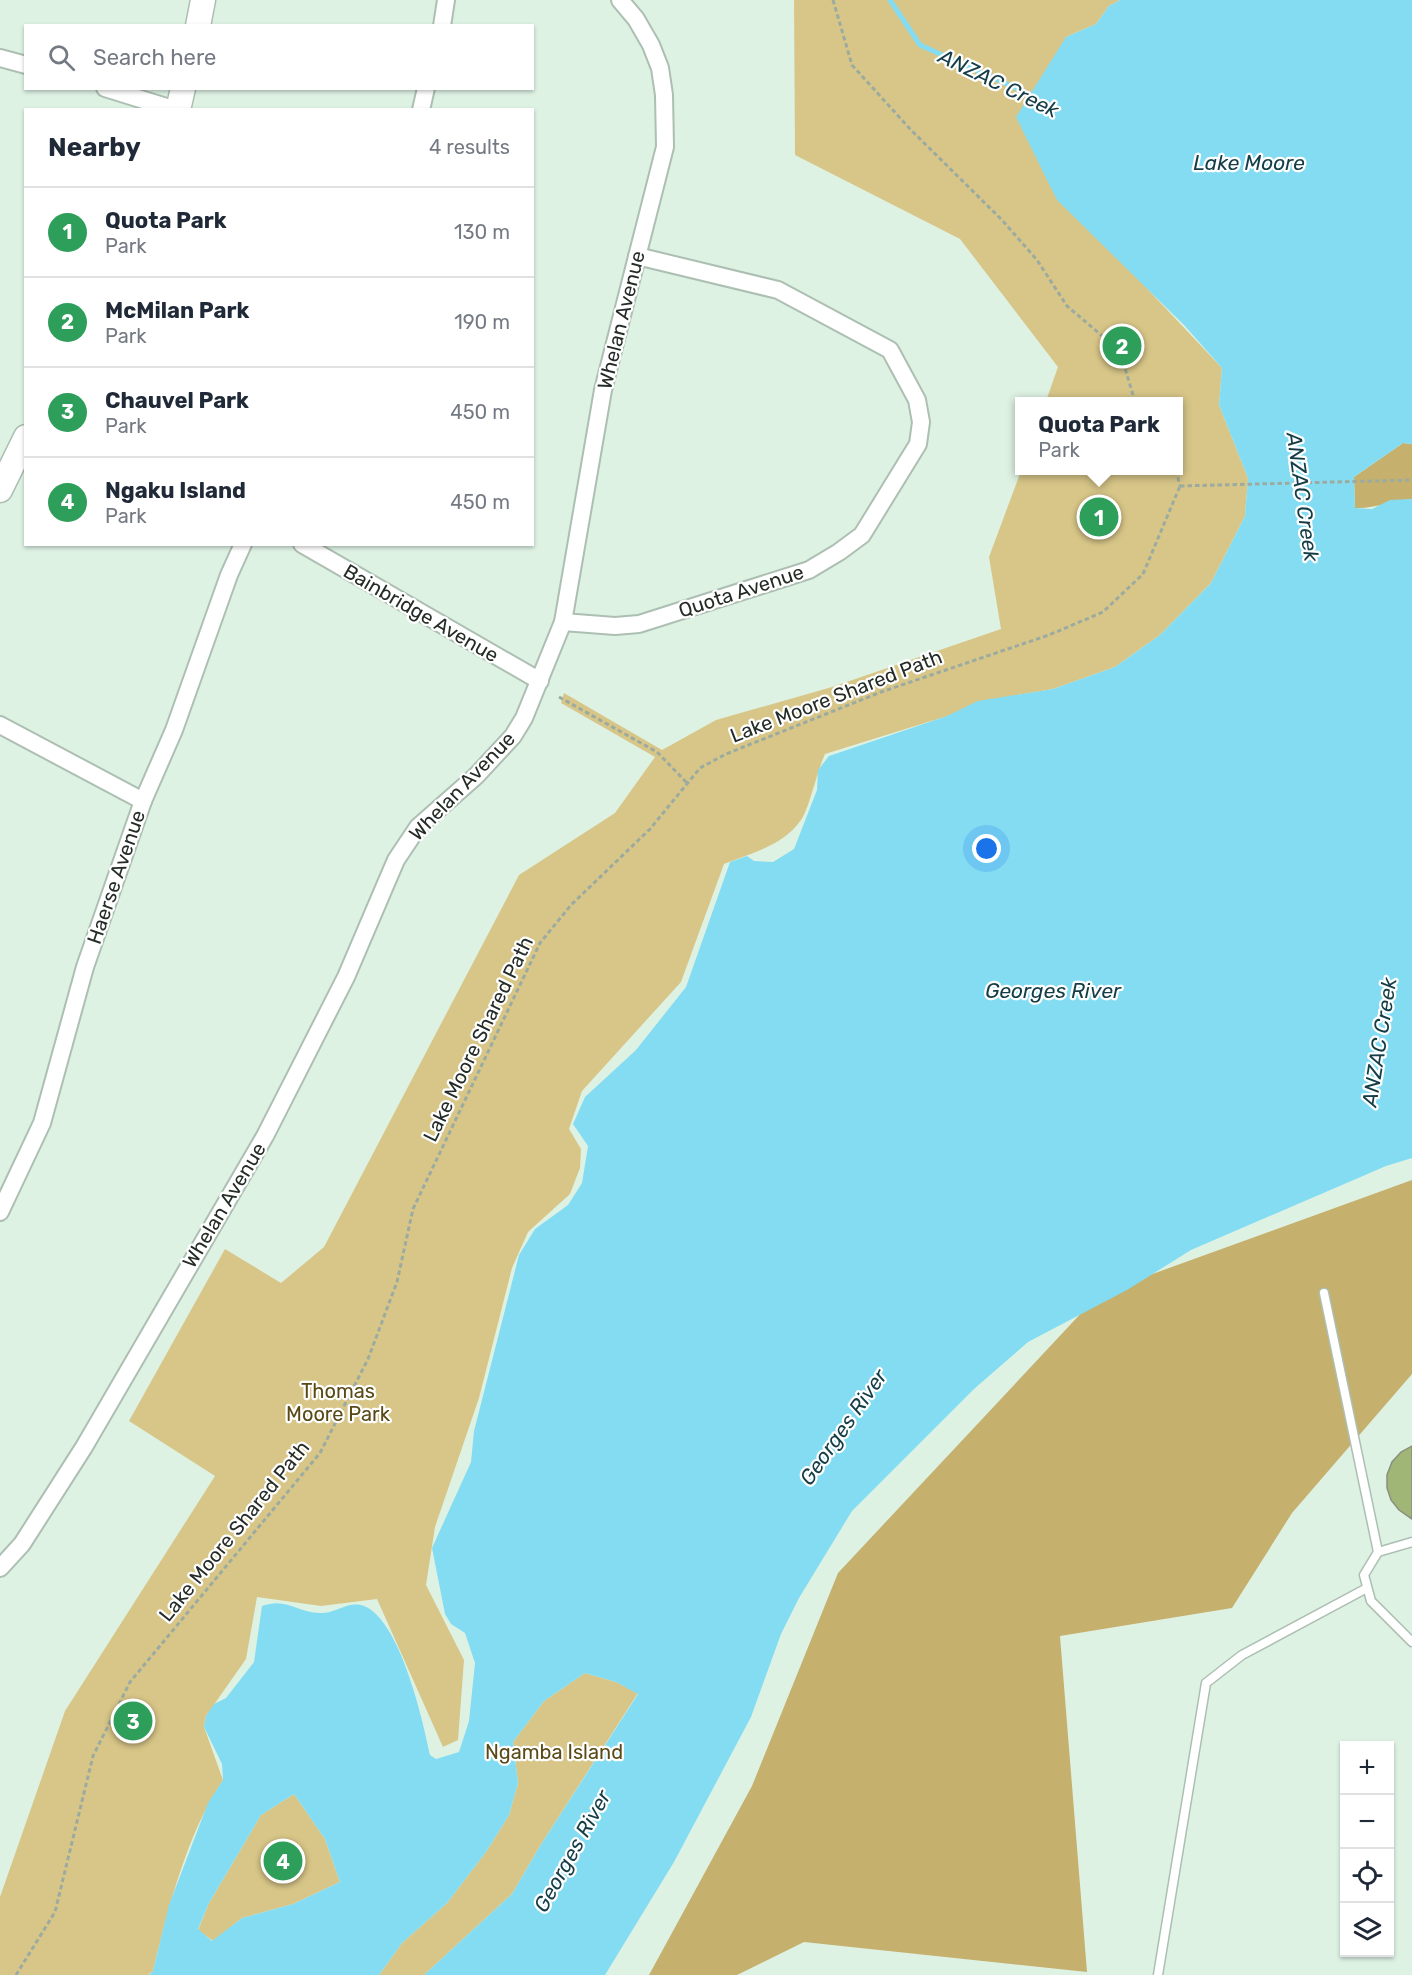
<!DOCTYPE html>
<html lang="en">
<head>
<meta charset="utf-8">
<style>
	:root { --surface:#fff; --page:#f2f2f3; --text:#1f2937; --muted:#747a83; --line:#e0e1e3; --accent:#bf346c }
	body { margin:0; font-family:Rubik,sans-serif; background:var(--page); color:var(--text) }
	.controls { position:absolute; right:18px; bottom:18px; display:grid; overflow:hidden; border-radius:0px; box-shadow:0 2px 4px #0004 }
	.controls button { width:54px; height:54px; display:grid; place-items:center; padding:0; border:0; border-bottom:2px solid var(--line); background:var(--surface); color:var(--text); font:30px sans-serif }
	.you { position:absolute; left:987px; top:849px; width:21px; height:21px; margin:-15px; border:4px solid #fff; border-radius:50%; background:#1a73e8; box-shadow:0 0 0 9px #1a73e833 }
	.badge { display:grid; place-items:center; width:39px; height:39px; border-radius:50%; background:var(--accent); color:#fff; font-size:20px; font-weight:700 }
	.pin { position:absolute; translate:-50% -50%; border:3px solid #fff; box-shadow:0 2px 6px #0006 }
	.popup { position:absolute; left:1015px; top:397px; width:168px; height:78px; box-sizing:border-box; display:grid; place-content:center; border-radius:0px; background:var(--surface); filter:drop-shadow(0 2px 4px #0005); font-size:20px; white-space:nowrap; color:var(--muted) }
	.popup b { font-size:22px; color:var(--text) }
	.popup::after { content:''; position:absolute; left:50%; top:100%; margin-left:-12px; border:12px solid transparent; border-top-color:var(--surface) }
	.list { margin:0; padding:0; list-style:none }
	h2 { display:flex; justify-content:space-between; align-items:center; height:78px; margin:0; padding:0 24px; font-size:26px }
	h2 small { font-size:20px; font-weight:400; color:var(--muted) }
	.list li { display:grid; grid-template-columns:39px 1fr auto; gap:18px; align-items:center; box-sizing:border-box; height:90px; padding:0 24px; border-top:2px solid var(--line) }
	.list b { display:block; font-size:22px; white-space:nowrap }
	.list p { margin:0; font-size:20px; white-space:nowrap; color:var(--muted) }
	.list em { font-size:20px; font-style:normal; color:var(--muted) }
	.icon { flex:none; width:33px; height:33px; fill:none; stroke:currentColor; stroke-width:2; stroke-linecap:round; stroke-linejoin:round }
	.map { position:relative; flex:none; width:1412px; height:1975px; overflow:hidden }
	.search { position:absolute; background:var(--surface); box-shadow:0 2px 4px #0004; left:24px; top:24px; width:510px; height:66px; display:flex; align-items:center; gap:15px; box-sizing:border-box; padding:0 21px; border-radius:0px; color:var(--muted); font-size:22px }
	.panel { position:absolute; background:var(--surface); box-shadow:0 2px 4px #0004; left:24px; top:108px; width:510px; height:438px; border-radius:0px }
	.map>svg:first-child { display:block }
	.green { fill:#d8c688 }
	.forest { fill:#c5b06d }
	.water { fill:#84dcf3; fill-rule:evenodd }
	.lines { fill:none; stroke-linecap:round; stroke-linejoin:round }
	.stream { stroke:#84dcf3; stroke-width:5 }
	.building { fill:#a0b676; stroke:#89907d; stroke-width:1.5 }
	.lane-casing { stroke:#acbfb2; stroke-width:11 }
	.street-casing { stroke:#acbfb2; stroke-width:20 }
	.secondary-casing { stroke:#acbfb2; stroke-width:27 }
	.path { stroke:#9caba0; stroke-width:3; stroke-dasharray:4.5 3; stroke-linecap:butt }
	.lane { stroke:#fff; stroke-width:8 }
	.street { stroke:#fff; stroke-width:16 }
	.secondary { stroke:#fff; stroke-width:24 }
	.labels { text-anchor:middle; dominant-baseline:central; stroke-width:4.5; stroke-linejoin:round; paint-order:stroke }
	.street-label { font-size:20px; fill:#252c27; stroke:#fff }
	.park-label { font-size:20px; fill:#584915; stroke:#fff }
	.water-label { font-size:21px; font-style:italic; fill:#143d47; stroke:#fff }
</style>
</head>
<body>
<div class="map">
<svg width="1412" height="1975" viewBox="0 0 1412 1975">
	<rect width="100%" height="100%" fill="#def2e4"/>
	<g class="green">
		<path d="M794 0H1120L1109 6 1096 24 1066 37 1140 281 1222 368 1219 405 1248 478 1245 516 1211 583 1160 635 1115 667 1053 689 1012 696 825 754C817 771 809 809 801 820 783 846 751 853 724 864L681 982 582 1091 569 1129 581 1149 580 1168 570 1194 528 1232 512 1268 479 1398 435 1527 426 1585 464 1660 458 1740 443 1747 377 1599 321 1606 257 1597 246 1659 206 1716 204 1727 223 1780C186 1836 169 1906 153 1971L148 1975H0V1897L65 1711 215 1476 129 1421 225 1249 281 1283 324 1247 519 875 615 813 655 757 561 703 564 693 662 750 716 720 832 687 1001 629 989 557 1021 471 1178 470V402L1046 401 1058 367 960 239 795 155Z"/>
		<polygon points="585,1673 616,1682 638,1693 540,1846 512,1894 424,1975 379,1975 402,1943 447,1903 486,1852 509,1815 518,1783 513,1742 544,1701"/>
		<polygon points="294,1794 325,1839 340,1882 293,1904 242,1918 213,1941 198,1930 209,1903 261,1815"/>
	</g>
	<g class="forest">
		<path d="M1403 443 1412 444V499C1392 500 1375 509 1355 508L1354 477Z"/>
		<polygon points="1412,1180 1412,1374 1292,1513 1232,1608 1060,1636 1087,1972 804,1942 737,1975 649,1975 752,1786 838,1573 1100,1293"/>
	</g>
	<path class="water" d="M1120 0H1412V444L1403 443 1354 477 1355 508 1372 509 1390 500 1412 499V1158L1386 1166 1191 1250 1127 1290 1028 1342 974 1389 852 1511 799 1598 781 1634 751 1717 674 1862 605 1975H424L512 1894 540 1846 638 1694 616 1682 585 1673 544 1701 513 1742 518 1783 509 1815 486 1852 447 1903 402 1943 379 1975H149L153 1971 169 1905 208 1803 223 1780 222 1764 204 1727 206 1716 214 1704 226 1698 254 1662 262 1606C287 1597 296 1612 320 1613 336 1614 348 1600 364 1606 400 1620 423 1720 430 1755L436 1759 459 1752 469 1721 475 1663 465 1633 451 1624 445 1614 432 1548 471 1462 474 1431 519 1255 535 1229 568 1205 582 1183 588 1146 573 1124 585 1097 636 1050 686 987 730 862 747 856 754 861 773 862 794 849 817 790 818 770 829 756 947 716 978 701 1053 689 1115 667 1160 635 1211 583 1245 516 1248 478 1219 405 1222 368 1184 325 1057 200 1016 117 1066 37 1096 24 1109 6ZM294 1794 325 1839 340 1882 293 1904 242 1918 212 1941 198 1929 209 1903 261 1815Z"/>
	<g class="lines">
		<polyline class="stream" points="890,0 920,45 1036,97"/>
	</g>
	<polygon class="building" points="1412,1446 1412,1519 1399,1510 1391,1500 1387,1488 1387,1475 1392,1462 1401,1452"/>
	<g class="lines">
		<defs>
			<g id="lane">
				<polyline points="1324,1293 1378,1552"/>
				<polyline points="1412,1542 1378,1552 1364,1575 1371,1601 1412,1642"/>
				<polyline points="1158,1975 1206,1683 1242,1655 1367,1588"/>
			</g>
			<g id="street">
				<polyline points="442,26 446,0"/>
				<polyline points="0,58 26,65"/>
				<polyline points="105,88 176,110"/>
				<polyline points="421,110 426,88"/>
				<polyline points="302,544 540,681"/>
				<polyline points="563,622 615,626 639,624 809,570 839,552 862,535 918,444 921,422 917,400 890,350 778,290 637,256"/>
				<polyline points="0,725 143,801"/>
				<polyline points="0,1212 42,1123 85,967 143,801 174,730 229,575 243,544"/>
				<polyline points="0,1568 22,1544 84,1447 265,1136 346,977 396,860 418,827 476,776 513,736 524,718 563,622 603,390 665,147 664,95 660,68 651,45 636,19 620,0"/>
			</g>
			<g id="secondary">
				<polyline points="198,26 203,0"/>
				<polyline points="178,110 183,88"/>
				<polyline points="0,490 26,437"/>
			</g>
		</defs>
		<use href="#lane" class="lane-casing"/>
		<use href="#street" class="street-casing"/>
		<use href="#secondary" class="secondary-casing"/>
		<g class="path">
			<polyline points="833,0 852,65 911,130 1002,220 1037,260 1067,306 1120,351 1135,402"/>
			<polyline points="1176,470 1180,486"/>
			<polyline points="1180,486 1412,480"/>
			<polyline points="559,697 657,752 687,783"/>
			<polyline points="16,1975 55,1912 93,1756 130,1682 320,1453 368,1359 397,1282 413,1209 540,943 571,905 650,829 700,768 726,754 881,692 1049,635 1103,612 1143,574 1180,486"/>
		</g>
		<use href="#lane" class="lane"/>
		<use href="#street" class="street"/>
		<use href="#secondary" class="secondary"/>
	</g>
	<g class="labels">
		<g class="street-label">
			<text transform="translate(621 320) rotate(-76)">Whelan Avenue</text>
			<text transform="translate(741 591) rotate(-18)">Quota Avenue</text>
			<text transform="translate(421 613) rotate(30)">Bainbridge Avenue</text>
			<text transform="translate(836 696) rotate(-21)">Lake Moore Shared Path</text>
			<text transform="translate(462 786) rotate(-46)">Whelan Avenue</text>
			<text transform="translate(116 877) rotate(-71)">Haerse Avenue</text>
			<text transform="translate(478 1039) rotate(-64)">Lake Moore Shared Path</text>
			<text transform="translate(224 1205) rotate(-59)">Whelan Avenue</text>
			<text transform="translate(234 1531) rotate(-51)">Lake Moore Shared Path</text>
		</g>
		<g class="park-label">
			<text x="338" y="1391">Thomas<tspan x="338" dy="23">Moore Park</tspan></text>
			<text x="554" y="1752">Ngamba Island</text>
		</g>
		<g class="water-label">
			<text transform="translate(999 83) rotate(26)">ANZAC Creek</text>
			<text x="1249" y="162">Lake Moore</text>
			<text transform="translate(1303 497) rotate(82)">ANZAC Creek</text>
			<text x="1053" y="990">Georges River</text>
			<text transform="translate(1379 1042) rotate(-81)">ANZAC Creek</text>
			<text transform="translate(843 1427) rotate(-55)">Georges River</text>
			<text transform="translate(572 1851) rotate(-61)">Georges River</text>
		</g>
	</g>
</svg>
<div class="controls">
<button>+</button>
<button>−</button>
<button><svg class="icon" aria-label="locate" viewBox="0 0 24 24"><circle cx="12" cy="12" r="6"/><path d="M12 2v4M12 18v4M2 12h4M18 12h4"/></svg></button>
<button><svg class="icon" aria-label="layers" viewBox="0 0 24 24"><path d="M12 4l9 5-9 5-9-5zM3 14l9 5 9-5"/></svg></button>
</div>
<div class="you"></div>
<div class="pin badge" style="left:1099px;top:517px;background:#2e9e5b">1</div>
<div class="popup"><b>Quota Park</b>Park</div>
<div class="pin badge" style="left:1122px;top:346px;background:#2e9e5b">2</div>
<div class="pin badge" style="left:133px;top:1721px;background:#2e9e5b">3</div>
<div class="pin badge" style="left:283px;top:1861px;background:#2e9e5b">4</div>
<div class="search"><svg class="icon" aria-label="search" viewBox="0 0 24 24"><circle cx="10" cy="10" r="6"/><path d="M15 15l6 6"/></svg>Search here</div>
<section class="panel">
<h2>Nearby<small>4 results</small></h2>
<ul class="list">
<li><span class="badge" style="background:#2e9e5b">1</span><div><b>Quota Park</b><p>Park</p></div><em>130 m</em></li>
<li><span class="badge" style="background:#2e9e5b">2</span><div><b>McMilan Park</b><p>Park</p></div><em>190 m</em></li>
<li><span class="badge" style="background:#2e9e5b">3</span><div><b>Chauvel Park</b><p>Park</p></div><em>450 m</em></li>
<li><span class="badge" style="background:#2e9e5b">4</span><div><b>Ngaku Island</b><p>Park</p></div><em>450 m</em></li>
</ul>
</section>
</div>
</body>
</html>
